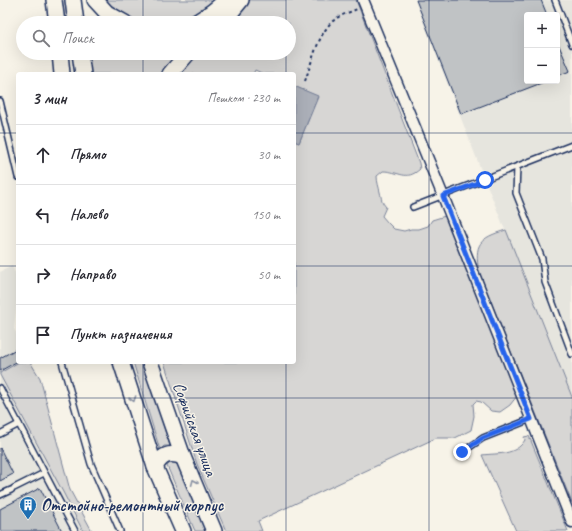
<!DOCTYPE html>
<html lang="ru">
<head>
<meta charset="utf-8">
<style>
	:root { --surface:#fff; --page:#f7f7f7; --text:#2b2b33; --muted:#7c7c81; --line:#e1e1e2 }
	body { margin:0; font-family:Caveat,sans-serif; background:var(--page); color:var(--text) }
	.controls { position:absolute; right:12px; top:12px; display:grid; overflow:hidden; border-radius:4px; box-shadow:0 4px 16px #0002 }
	.controls button { width:36px; height:36px; display:grid; place-items:center; padding:0; border:0; border-bottom:1px solid var(--line); background:var(--surface); color:var(--text); font:20px sans-serif }
	.stop { position:absolute; width:12px; height:12px; margin:-9px; border:3px solid #2563eb; border-radius:50%; background:#fff }
	.stop.end { background:#2563eb; border-color:#fff; box-shadow:0 1px 4px #0008 }
	.list { margin:0; padding:0; list-style:none }
	h2 { display:flex; justify-content:space-between; align-items:center; height:52px; margin:0; padding:0 16px; font-size:17px }
	h2 small { font-size:13px; font-weight:400; color:var(--muted) }
	.list li { display:grid; grid-template-columns:26px 1fr auto; gap:12px; align-items:center; box-sizing:border-box; height:60px; padding:0 16px; border-top:1px solid var(--line) }
	.list b { display:block; font-size:15px; white-space:nowrap }
	.list em { font-size:13px; font-style:normal; color:var(--muted) }
	.icon { flex:none; width:22px; height:22px; fill:none; stroke:currentColor; stroke-width:2; stroke-linecap:round; stroke-linejoin:round }
	.map { position:relative; flex:none; width:572px; height:531px; overflow:hidden }
	.search { position:absolute; background:var(--surface); box-shadow:0 4px 16px #0002; left:16px; top:16px; width:280px; height:44px; display:flex; align-items:center; gap:10px; box-sizing:border-box; padding:0 14px; border-radius:22px; color:var(--muted); font-size:15px }
	.panel { position:absolute; background:var(--surface); box-shadow:0 4px 16px #0002; left:16px; top:72px; width:280px; height:292px; border-radius:4px }
	.map>svg:first-child { display:block }
	.built { fill:#e6e5de; fill-rule:evenodd }
	.green { fill:#d7d6d4; stroke:#798299 }
	.water { fill:#acb0b9; stroke:#727c95 }
	.building { fill:#c0c3c5; stroke:#1b2f5e }
	.lines { fill:none; stroke-linecap:round; stroke-linejoin:round }
	.lane-casing { stroke:#1b2f5e; stroke-width:8 }
	.street-casing { stroke:#1b2f5e; stroke-width:13 }
	.primary-casing { stroke:#1b2f5e; stroke-width:18 }
	.path { stroke:#1b2f5e; stroke-width:2; stroke-dasharray:3 3; stroke-linecap:butt }
	.lane { stroke:#f7f3e8; stroke-width:5 }
	.street { stroke:#f7f3e8; stroke-width:10 }
	.primary { stroke:#f7f3e8; stroke-width:15 }
	.oneway { stroke:#8991a3 }
	.route { stroke:#2563eb; stroke-width:5 }
	.grid { fill:none; stroke:#1b2f5e; stroke-width:1; stroke-opacity:0.55 }
	.labels { text-anchor:middle; dominant-baseline:central; stroke-width:3; stroke-linejoin:round; paint-order:stroke }
	.street-label { font-size:17px; fill:#1b2f5e; stroke:#f7f3e8 }
	.poi-label { font-size:17px; font-weight:bold; fill:#1b2f5e; stroke:#f7f3e8; text-anchor:start }
</style>
</head>
<body>
<div class="map">
<svg width="572" height="531" viewBox="0 0 572 531">
	<rect width="100%" height="100%" fill="#f7f3e8"/>
	<filter id="ink" filterUnits="userSpaceOnUse"><feTurbulence type="fractalNoise" baseFrequency=".025" numOctaves="2"/><feDisplacementMap in="SourceGraphic" scale="8" xChannelSelector="R" yChannelSelector="G"/><feConvolveMatrix kernelMatrix="1 2 1 2 8 2 1 2 1" color-interpolation-filters="sRGB"/></filter>
	<g filter="url(#ink)">
		<g class="built">
			<path d="M415 0H572V397L485 180ZM527 15H557V81H527Z"/>
			<polygon points="12,266 18,279 18,291 14,329 18,336 18,362 31,362 40,378 70,490 92,531 0,531 0,272"/>
		</g>
		<g class="green">
			<polygon points="104,0 217,0 201,12 185,19 169,23 153,22 134,19 109,4"/>
			<path d="M249 0H356L419 163 420 169C406 182 399 171 383 171L377 176C377 182 379 187 380 192 382 200 381 201 386 207L382 216 388 223 394 229 404 231 411 229H419L428 226 432 220 445 216 517 396 510 405 500 412 491 411 481 402 476 401 473 404 474 416 471 430 455 438H436L258 521 262 531H226L197 464 164 362H294V141L299 143 318 97 294 86V74H264L255 70 253 74H177L197 53H289V23H227L241 10Z"/>
			<polygon points="87,53 180,53 162,74 91,74"/>
			<path d="M506 230 572 397V503L479 272C474 244 479 238 506 230Z"/>
			<polygon points="19,362 30,362 40,378 70,490 92,531 83,531 63,492 0,375 0,373"/>
			<polygon points="133,362 143,362 170,446 164,446 160,450"/>
			<path d="M529 436 568 531H516L482 455C498 453 515 456 525 440L524 437Z"/>
			<polygon points="176,461 207,531 195,531 167,466 171,462"/>
		</g>
		<polygon class="water" points="294,86 318,96 299,143 294,141"/>
		<g class="building">
			<polygon points="416,0 541,0 547,15 527,15 527,81 544,82 461,114"/>
			<polygon points="557,41 570,71 557,76"/>
			<polygon points="18,348 18,361 0,371 0,358"/>
			<polygon points="0,448 13,474 0,481"/>
			<polygon points="40,488 62,531 0,531 0,509"/>
		</g>
		<g class="lines">
			<defs>
				<g id="lane">
					<polyline points="555,0 572,44"/>
					<polyline points="0,101 18,177"/>
					<polyline points="517,167 516,193 542,259 545,282 572,354"/>
					<polyline points="413,207 572,145"/>
					<polyline points="62,362 91,464 120,531"/>
					<polyline points="0,388 75,531"/>
					<polyline points="0,434 19,424"/>
					<polyline points="461,453 483,438 531,419"/>
					<polyline points="14,488 44,473"/>
					<polyline points="0,495 11,490"/>
				</g>
				<polyline id="street" points="363,0 443,196 572,522"/>
				<g id="primary">
					<polyline points="54,0 57,23"/>
					<polyline points="73,0 76,23"/>
					<polyline points="95,0 107,13 125,23"/>
					<path d="M195 23C205 17 217 10 225 0"/>
					<polyline points="220,23 232,11 241,0"/>
					<polyline points="60,53 62,74"/>
					<polyline points="80,53 83,74"/>
					<polyline points="170,74 188,53"/>
					<polyline points="121,362 155,467 183,531"/>
					<polyline points="150,362 183,457 214,531"/>
					<path d="M155 467C162 454 170 452 183 457"/>
				</g>
			</defs>
			<use href="#lane" class="lane-casing"/>
			<use href="#street" class="street-casing"/>
			<use href="#primary" class="primary-casing"/>
			<path class="path" d="M305 81C312 62 319 29 337 18 343 14 351 12 357 9"/>
			<use href="#lane" class="lane"/>
			<use href="#street" class="street"/>
			<use href="#primary" class="primary"/>
		</g>
		<defs><path id="oneway-chevron" d="M-2-3.5L2.5 0L-2 3.5" fill="none" stroke-width="1.6" stroke-linecap="round" stroke-linejoin="round"/></defs>
		<g class="oneway">
			<use href="#oneway-chevron" transform="translate(133 399) rotate(72)"/>
			<use href="#oneway-chevron" transform="translate(194 482) rotate(-113)"/>
		</g>
	</g>
	<g class="lines" filter="url(#ink)">
		<polyline class="route" points="462,452 483,438 531,419 443,196 485,180"/>
	</g>
	<path class="grid" d="M143 0V23M286 0V23M429 0V531M143 53V74M286 53V74M0 133H18M294 133H572M0 266H18M294 266H572M143 362V531M286 362V531M0 398H572"/>
	<defs>
		<symbol id="building-pin" viewBox="-11 -11 22 30"><path d="M0 17L-7.5 6A9.5 9.5 0 1 1 7.5 6Z" fill="#1f6fb2" stroke="#f7f3e8"/><path d="M-4-6H4V6H1V3H-1V6H-4ZM-2.5-4.3h1.7v1.8h-1.7ZM.8-4.3h1.7v1.8H.8ZM-2.5-1h1.7V.8h-1.7ZM.8-1h1.7V.8H.8Z" fill="#fff"/></symbol>
	</defs>
	<g fill-rule="evenodd">
		<use href="#building-pin" x="18" y="495" width="20" height="27"/>
	</g>
	<g class="labels">
		<g class="street-label">
			<text transform="translate(195 429) rotate(70)">Софийская улица</text>
		</g>
		<g class="poi-label">
			<text x="41" y="505">Отстойно-ремонтный корпус</text>
		</g>
	</g>
</svg>
<div class="controls">
<button>+</button>
<button>−</button>
</div>
<div class="stop" style="left:485px;top:180px"></div>
<div class="stop end" style="left:462px;top:452px"></div>
<div class="search"><svg class="icon" aria-label="search" viewBox="0 0 24 24"><circle cx="10" cy="10" r="6"/><path d="M15 15l6 6"/></svg>Поиск</div>
<section class="panel">
<h2>3 мин<small>Пешком · 230 m</small></h2>
<ul class="list">
<li><svg class="icon" aria-label="ahead" viewBox="0 0 24 24"><path d="M12 20V5M6 11l6-6 6 6"/></svg><div><b>Прямо</b></div><em>30 m</em></li>
<li><svg class="icon" aria-label="left" viewBox="0 0 24 24"><path d="M17 20v-9H6M10 6l-5 5 5 5"/></svg><div><b>Налево</b></div><em>150 m</em></li>
<li><svg class="icon" aria-label="right" viewBox="0 0 24 24"><path d="M7 20v-9h11M14 6l5 5-5 5"/></svg><div><b>Направо</b></div><em>50 m</em></li>
<li><svg class="icon" aria-label="arrive" viewBox="0 0 24 24"><path d="M6 21V4h12l-3 4 3 4H6"/></svg><div><b>Пункт назначения</b></div></li>
</ul>
</section>
</div>
</body>
</html>
